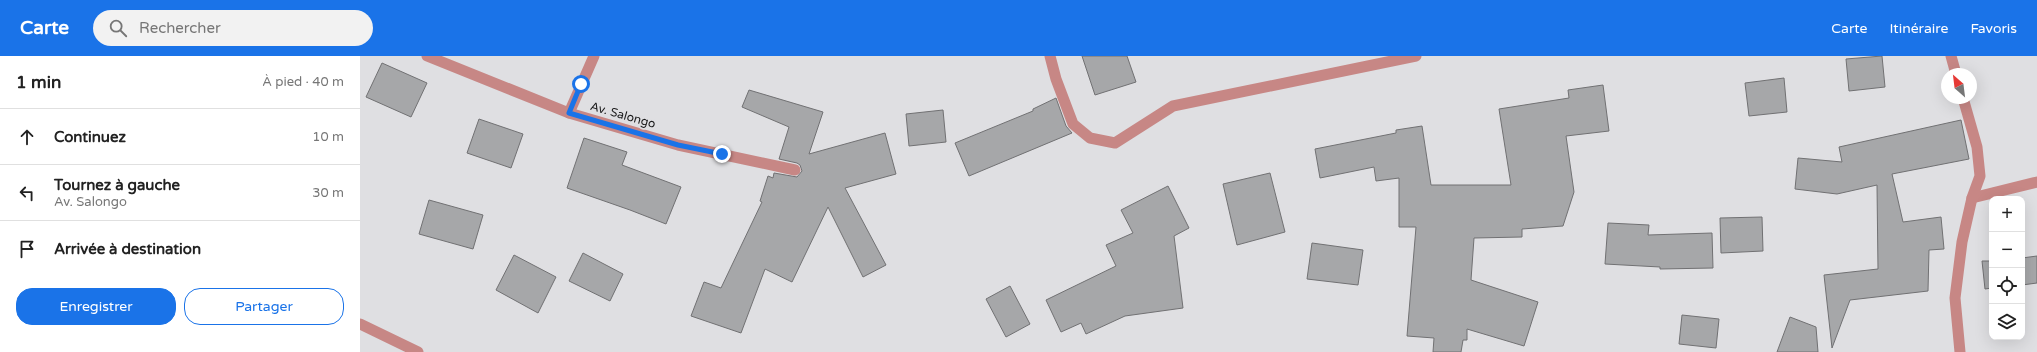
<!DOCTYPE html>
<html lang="fr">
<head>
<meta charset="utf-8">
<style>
	:root { --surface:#fff; --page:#f2f2f2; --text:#222; --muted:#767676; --line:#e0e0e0; --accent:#1a73e8 }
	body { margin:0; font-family:"Varela Round",sans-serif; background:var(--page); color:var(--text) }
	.controls { position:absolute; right:12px; bottom:12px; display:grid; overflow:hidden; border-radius:8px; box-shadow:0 4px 16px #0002 }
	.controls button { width:36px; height:36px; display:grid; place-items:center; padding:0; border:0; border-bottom:1px solid var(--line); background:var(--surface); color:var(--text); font:20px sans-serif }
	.compass { position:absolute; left:1581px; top:12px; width:36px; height:36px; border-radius:50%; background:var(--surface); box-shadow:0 4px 16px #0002; rotate:332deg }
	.stop { position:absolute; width:12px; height:12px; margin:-9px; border:3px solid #1a73e8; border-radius:50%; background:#fff }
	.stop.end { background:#1a73e8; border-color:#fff; box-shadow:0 1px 4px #0008 }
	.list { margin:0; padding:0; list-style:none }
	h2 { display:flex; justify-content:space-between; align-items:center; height:52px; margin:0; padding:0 16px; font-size:17px }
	h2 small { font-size:13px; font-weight:400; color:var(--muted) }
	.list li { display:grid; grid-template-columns:26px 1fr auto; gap:12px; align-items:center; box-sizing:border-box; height:56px; padding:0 16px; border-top:1px solid var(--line) }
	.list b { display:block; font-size:15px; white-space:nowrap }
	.list p { margin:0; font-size:13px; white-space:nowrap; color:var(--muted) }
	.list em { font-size:13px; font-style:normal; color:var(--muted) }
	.actions { display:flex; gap:8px; padding:12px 16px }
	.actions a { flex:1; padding:9px 0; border:1px solid var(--accent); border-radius:16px; text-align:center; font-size:14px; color:var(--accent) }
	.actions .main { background:var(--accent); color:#fff }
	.icon { flex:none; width:22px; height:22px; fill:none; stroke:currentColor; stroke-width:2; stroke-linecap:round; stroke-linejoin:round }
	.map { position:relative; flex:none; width:1677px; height:296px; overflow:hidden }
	header { display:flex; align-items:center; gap:24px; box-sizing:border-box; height:56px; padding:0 20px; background:var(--accent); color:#fff }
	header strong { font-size:19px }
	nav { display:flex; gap:22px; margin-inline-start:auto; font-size:14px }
	.search { width:280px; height:36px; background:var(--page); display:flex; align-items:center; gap:10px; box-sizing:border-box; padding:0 14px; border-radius:22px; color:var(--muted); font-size:15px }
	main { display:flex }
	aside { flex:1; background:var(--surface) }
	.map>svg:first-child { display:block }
	.building { fill:#a6a7a9; stroke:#717173 }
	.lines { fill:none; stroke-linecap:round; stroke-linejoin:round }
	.minor { stroke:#c78785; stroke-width:11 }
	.route { stroke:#1a73e8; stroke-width:5 }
	.labels { text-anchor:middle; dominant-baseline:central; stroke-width:3.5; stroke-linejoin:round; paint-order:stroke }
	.street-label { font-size:12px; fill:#19191a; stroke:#dfdfe2 }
</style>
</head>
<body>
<header>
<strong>Carte</strong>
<div class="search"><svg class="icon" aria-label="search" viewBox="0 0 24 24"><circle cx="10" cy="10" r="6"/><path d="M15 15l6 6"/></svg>Rechercher</div>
<nav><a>Carte</a><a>Itinéraire</a><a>Favoris</a></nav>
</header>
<main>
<aside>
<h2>1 min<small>À pied · 40 m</small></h2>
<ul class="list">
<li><svg class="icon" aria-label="ahead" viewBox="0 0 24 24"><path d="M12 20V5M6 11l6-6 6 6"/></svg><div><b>Continuez</b></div><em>10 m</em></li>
<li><svg class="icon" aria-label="left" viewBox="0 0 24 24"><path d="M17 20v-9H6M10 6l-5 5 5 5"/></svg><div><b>Tournez à gauche</b><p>Av. Salongo</p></div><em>30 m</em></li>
<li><svg class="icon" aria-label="arrive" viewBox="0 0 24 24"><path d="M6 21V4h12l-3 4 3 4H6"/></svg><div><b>Arrivée à destination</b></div></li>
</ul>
<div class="actions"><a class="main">Enregistrer</a><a>Partager</a></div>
</aside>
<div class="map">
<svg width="1677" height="296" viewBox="0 0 1677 296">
	<rect width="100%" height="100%" fill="#dfdfe2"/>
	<g class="building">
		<polygon points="722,0 767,0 776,26 735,39"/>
		<polygon points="1522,0 1525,31 1489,35 1486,3"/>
		<polygon points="22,7 67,27 51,61 6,41"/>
		<polygon points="1424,22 1427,56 1389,60 1385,27"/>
		<polygon points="1243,29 1249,75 1206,80 1214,136 1203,170 1162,173 1162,181 1114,182 1111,224 1178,246 1164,290 1107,273 1107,284 1103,284 1101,296 1073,296 1074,282 1047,280 1056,171 1039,171 1039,122 1016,125 1014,111 960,122 955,93 1036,77 1036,74 1062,70 1071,129 1151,129 1139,53 1209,42 1208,34"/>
		<polygon points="389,34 463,56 449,98 525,77 536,118 485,132 526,209 503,221 468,151 432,226 405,213 381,277 331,260 344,226 361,232 402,146 400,145 408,120 413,122 414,117 437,121 442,115 440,109 437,107 419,103 429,71 382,51"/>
		<polygon points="696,42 706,70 712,77 609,120 595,87 673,55 673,53"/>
		<polygon points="583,54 586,86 549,90 546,58"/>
		<polygon points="119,63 163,78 151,112 107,97"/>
		<polygon points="1601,64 1609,103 1532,118 1543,166 1581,161 1584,193 1569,194 1568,235 1490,244 1472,292 1464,219 1518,213 1517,129 1477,138 1435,133 1438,102 1482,106 1479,91"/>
		<polygon points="224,82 267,96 262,109 321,131 306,168 270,154 207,132"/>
		<polygon points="910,117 925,176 877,189 863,128"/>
		<polygon points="808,130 829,172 814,180 823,252 765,260 726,278 721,267 701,276 686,244 756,210 746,189 773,177 761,154"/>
		<polygon points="69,144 123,159 113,193 59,178"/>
		<polygon points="1402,161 1403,195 1361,197 1360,162"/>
		<polygon points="1248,167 1289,169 1288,179 1352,177 1353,212 1300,213 1300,211 1245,208"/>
		<polygon points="952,187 1003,194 998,229 947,223"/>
		<polygon points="223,197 263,218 250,245 209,225"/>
		<polygon points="154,199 196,221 178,257 136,234"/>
		<polygon points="1677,200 1677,227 1662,229 1662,202"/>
		<polygon points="1622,205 1632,205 1632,232 1625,233"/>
		<polygon points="650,230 670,268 646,281 626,243"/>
		<polygon points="1322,259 1359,263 1356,292 1319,288"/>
		<polygon points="1430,261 1456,271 1458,296 1417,296"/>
	</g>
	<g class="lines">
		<g class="minor">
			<polyline points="67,0 209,57 318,89 435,114"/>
			<polyline points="690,0 696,23 713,68 730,82 755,87 813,50 1056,0"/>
			<polyline points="1591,0 1596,18"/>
			<polyline points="209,57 234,0"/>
			<polyline points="1612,142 1677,126"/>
			<polyline points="0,268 58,296"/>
			<polyline points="1600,296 1595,242 1602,186 1612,142 1620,120 1617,91 1603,42"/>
		</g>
	</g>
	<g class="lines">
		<polyline class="route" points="221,28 209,57 318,89 362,98"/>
	</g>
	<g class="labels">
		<g class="street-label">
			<text transform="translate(263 59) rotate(16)">Av. Salongo</text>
		</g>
	</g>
</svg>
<div class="controls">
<button>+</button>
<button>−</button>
<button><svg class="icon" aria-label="locate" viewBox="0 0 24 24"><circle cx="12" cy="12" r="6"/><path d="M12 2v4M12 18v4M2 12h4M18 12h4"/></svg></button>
<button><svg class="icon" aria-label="layers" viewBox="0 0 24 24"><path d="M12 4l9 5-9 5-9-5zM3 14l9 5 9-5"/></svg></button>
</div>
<svg class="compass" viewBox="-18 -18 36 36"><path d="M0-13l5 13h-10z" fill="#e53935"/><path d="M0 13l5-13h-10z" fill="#767676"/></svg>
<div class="stop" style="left:221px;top:28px"></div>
<div class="stop end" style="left:362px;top:98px"></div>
</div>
</main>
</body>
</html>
